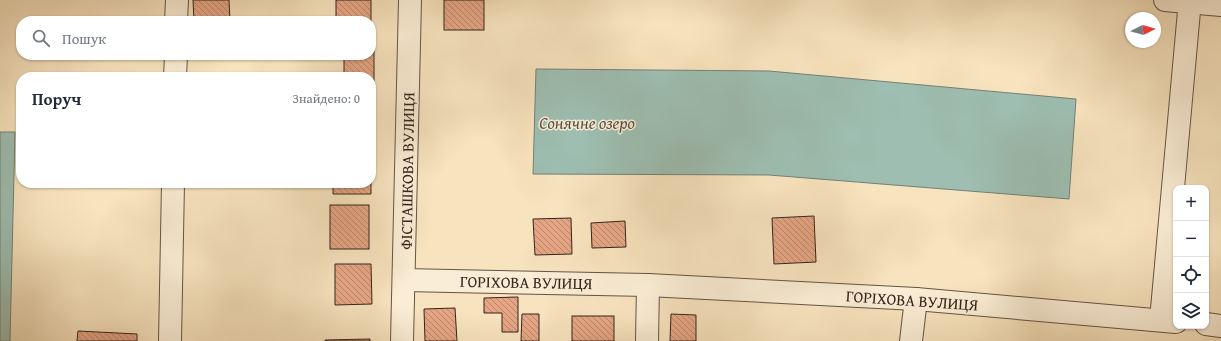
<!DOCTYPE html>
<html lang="uk">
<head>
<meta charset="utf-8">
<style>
	:root { --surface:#fff; --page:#f2f2f3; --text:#1f2937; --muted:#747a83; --line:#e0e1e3 }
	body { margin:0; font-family:"Gentium Book Plus",serif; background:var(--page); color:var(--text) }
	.controls { position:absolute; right:12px; bottom:12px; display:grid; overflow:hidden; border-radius:8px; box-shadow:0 1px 3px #0004 }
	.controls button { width:36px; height:36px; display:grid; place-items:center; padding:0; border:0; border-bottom:1px solid var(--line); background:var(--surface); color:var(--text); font:20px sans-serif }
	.compass { position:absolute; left:1125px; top:12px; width:36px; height:36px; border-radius:50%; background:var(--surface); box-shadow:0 1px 3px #0004; rotate:84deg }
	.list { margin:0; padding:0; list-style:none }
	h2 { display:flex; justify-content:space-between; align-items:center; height:52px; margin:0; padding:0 16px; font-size:17px }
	h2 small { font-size:13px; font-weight:400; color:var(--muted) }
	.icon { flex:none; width:22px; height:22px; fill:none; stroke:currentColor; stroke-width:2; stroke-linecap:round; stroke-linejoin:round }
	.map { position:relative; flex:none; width:1221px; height:341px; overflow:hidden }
	.search { position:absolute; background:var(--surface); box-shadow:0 1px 3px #0004; left:16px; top:16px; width:360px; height:44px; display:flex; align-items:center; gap:10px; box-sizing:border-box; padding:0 14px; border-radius:16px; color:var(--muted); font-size:15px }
	.panel { position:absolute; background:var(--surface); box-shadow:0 1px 3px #0004; left:16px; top:72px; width:360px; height:116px; border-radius:16px }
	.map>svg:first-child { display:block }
	.water { fill:#9dbeb1; stroke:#738176 }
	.building { fill:url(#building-back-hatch); stroke:#34251d }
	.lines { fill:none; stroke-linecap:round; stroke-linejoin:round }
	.minor-casing { stroke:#655445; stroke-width:24 }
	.minor { stroke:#faedd5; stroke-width:22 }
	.labels { text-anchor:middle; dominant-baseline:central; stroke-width:3; stroke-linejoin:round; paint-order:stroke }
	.street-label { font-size:16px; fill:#34251d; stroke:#faedd5 }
	.water-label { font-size:17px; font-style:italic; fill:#545349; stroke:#faedd5 }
</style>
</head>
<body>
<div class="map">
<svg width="1221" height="341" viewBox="0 0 1221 341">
	<defs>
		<pattern id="building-back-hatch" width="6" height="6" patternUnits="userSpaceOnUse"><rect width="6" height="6" fill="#e6a685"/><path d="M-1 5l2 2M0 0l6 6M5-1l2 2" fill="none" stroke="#bb876c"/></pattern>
	</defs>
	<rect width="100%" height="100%" fill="#f7e3be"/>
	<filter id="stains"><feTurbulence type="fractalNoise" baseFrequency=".005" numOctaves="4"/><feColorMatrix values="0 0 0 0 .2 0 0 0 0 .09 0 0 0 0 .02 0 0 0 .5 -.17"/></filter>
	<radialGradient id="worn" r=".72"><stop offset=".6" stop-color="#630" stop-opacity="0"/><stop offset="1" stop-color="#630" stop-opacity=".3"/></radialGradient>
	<g class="water">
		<polygon points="536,69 769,71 1076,99 1069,199 769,175 533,174"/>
		<polygon points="0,132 15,132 10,341 0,341"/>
	</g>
	<g class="building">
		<polygon points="193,0 229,0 230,21 194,21"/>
		<polygon points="336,0 371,0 371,28 371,21 336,21"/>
		<rect x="444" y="0" width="40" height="30"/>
		<polygon points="371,48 374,48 374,85 371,85 371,77 344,77 344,55 371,55"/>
		<polygon points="371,150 371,194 333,194 333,183 371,183"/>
		<rect x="330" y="205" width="39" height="44"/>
		<polygon points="814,216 816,262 774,264 772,218"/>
		<polygon points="571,218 572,254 535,255 533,219"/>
		<polygon points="625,221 626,247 592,248 591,223"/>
		<polygon points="335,264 371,264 372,304 335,305"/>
		<polygon points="518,297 518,332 502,332 502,313 484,313 484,298"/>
		<polygon points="455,308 457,341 425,341 424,309"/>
		<polygon points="522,314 539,314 539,341 521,341"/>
		<polygon points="671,314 696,315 696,341 670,341"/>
		<rect x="572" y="316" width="42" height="25"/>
		<polygon points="78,331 137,334 137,341 77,341"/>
		<polygon points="370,339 370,341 325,341 325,340"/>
	</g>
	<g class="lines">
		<defs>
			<g id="minor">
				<polyline points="1165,0 1221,5"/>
				<polyline points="176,21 177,0"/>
				<polyline points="175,77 176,55"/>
				<polyline points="404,280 648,285 916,299 1176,322"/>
				<polyline points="1161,320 1190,0"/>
				<polyline points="1206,324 1221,326"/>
				<polyline points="170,341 173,183"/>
				<polyline points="402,341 410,0"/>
				<polyline points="647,341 648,285"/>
				<polyline points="911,341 916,299"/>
			</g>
		</defs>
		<use href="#minor" class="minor-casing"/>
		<use href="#minor" class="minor"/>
	</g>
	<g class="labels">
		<g class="street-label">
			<text transform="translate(407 171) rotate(-89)">ФІСТАШКОВА ВУЛИЦЯ</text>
			<text transform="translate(526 282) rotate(1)">ГОРІХОВА ВУЛИЦЯ</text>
			<text transform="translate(912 300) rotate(4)">ГОРІХОВА ВУЛИЦЯ</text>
		</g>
		<g class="water-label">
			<text x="587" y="122">Сонячне озеро</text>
		</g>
	</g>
	<rect width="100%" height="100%" filter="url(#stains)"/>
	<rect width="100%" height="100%" fill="url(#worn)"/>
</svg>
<div class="controls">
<button>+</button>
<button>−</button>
<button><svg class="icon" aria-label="locate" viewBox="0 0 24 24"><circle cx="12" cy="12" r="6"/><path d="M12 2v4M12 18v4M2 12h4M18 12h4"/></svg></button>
<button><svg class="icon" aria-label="layers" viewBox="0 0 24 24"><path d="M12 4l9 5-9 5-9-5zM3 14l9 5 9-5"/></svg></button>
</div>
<svg class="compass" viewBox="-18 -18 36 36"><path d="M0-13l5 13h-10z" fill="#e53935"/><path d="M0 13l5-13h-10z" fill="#747a83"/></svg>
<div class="search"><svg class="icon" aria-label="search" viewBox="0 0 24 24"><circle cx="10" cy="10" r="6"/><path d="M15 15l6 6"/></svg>Пошук</div>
<section class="panel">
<h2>Поруч<small>Знайдено: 0</small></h2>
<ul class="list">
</ul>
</section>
</div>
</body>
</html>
